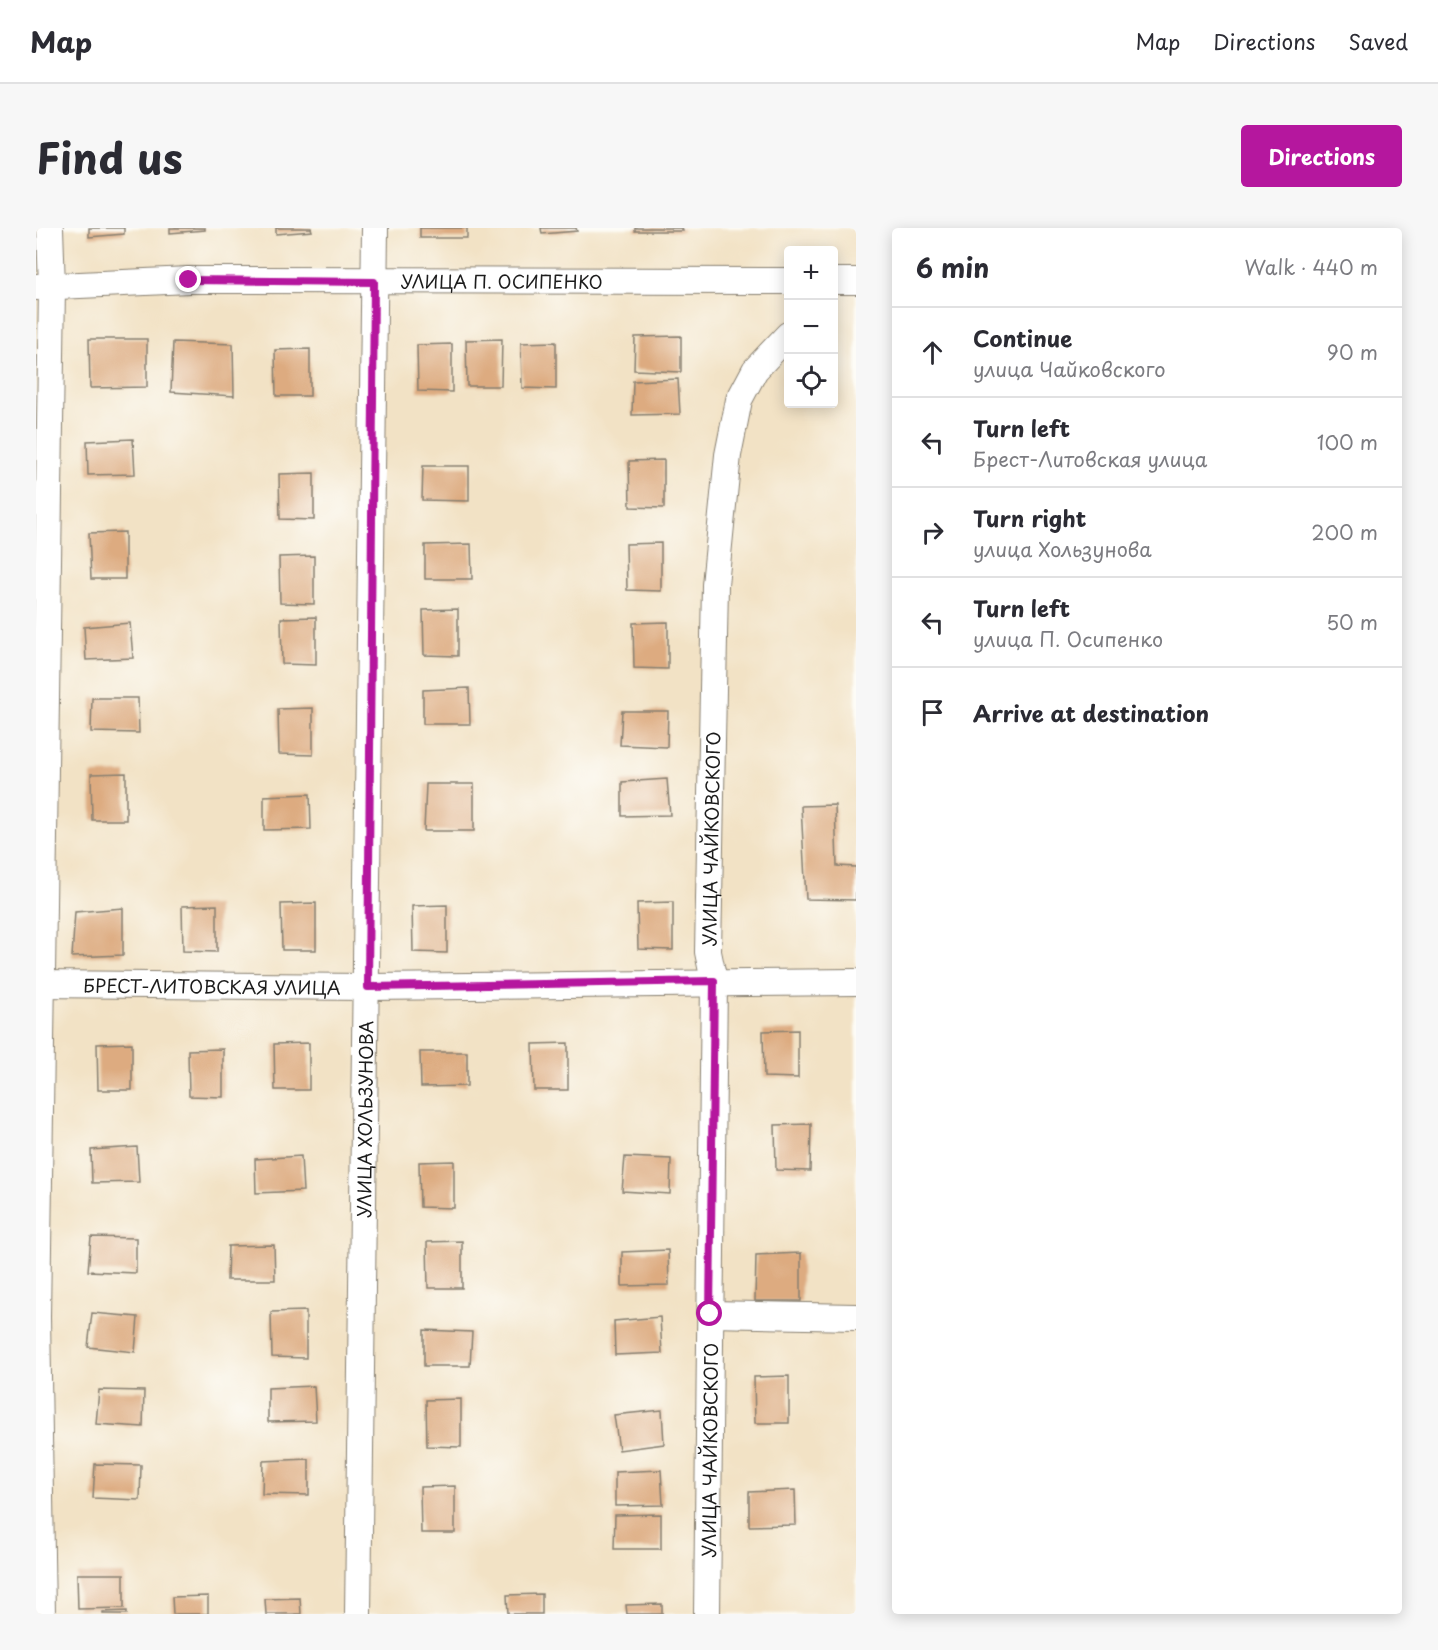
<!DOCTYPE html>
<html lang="en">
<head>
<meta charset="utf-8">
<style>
	:root { --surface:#fff; --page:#f7f7f7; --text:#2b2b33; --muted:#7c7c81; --line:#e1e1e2; --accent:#b5179e }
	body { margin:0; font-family:"Playpen Sans",sans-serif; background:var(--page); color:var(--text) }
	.controls { position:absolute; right:18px; top:18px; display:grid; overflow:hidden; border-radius:6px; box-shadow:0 3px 15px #0003 }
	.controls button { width:54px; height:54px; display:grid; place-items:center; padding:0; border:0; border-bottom:2px solid var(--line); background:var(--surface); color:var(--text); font:30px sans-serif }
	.stop { position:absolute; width:18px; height:18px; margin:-14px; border:4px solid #b5179e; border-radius:50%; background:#fff }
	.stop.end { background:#b5179e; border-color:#fff; box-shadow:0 2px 6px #0008 }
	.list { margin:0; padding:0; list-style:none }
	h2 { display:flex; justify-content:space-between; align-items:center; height:78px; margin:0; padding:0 24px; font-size:26px }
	h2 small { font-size:20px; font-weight:400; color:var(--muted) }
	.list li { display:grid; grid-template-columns:39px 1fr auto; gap:18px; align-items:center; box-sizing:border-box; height:90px; padding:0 24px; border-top:2px solid var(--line) }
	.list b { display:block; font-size:22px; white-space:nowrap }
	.list p { margin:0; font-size:20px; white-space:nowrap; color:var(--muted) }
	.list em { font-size:20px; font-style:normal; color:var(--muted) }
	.icon { flex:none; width:33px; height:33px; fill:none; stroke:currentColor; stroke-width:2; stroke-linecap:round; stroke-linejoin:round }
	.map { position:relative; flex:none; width:820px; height:1386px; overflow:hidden; border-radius:6px }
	header { display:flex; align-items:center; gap:36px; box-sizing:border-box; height:84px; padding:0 30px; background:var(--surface); border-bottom:2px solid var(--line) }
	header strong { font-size:28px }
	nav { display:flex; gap:33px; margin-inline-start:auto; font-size:21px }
	.intro { display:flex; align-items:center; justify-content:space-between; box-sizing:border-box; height:144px; padding:0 36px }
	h1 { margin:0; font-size:42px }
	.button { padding:15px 27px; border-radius:6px; background:var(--accent); color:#fff; font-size:21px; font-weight:700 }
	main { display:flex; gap:36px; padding:0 36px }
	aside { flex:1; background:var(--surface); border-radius:6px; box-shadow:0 3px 15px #0003 }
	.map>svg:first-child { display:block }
	.building { fill:#ddab80 }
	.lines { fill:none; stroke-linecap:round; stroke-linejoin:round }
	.street-casing { stroke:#877f70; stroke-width:28 }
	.street { stroke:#fff; stroke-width:26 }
	.route { stroke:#b5179e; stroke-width:8 }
	.labels { text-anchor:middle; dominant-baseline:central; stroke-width:4.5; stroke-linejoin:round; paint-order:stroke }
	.street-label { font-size:18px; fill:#1c1c1c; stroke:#fdfcf7 }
</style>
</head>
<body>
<header>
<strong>Map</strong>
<nav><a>Map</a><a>Directions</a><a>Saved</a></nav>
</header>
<div class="intro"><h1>Find us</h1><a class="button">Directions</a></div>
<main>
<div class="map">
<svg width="820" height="1386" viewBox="0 0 820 1386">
	<rect width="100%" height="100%" fill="#fdfcf7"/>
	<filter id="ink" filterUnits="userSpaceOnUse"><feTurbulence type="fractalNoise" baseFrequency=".0167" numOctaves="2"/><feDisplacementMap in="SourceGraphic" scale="12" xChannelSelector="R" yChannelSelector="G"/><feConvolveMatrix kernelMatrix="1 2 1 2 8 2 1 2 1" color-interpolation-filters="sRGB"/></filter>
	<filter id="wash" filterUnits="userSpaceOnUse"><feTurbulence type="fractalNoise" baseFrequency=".008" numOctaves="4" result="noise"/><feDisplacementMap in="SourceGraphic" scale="24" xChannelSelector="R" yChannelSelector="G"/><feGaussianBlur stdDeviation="1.35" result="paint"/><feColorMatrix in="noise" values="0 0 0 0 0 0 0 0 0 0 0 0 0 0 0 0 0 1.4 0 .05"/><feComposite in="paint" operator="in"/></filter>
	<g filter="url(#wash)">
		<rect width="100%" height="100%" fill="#f2e2c5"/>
		<g id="blocks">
			<g class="building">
				<polygon points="53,0 88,0 88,6 53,9"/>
				<polygon points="134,0 169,0 169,2 134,5"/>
				<polygon points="240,0 275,0 276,3 240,6"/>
				<rect x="384" y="0" width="47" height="10"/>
				<polygon points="505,0 540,0 541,3 506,6"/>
				<polygon points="599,0 646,0 647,3 599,3"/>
				<polygon points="645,108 645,144 598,142 599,109"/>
				<polygon points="53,111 111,111 111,159 54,160"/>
				<polygon points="466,111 465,158 431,158 430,112"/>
				<polygon points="137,114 197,116 198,168 135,164"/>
				<polygon points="520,114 520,161 486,160 485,115"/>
				<polygon points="416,116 416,164 382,163 381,117"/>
				<polygon points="274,121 274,168 240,168 239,122"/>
				<polygon points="642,151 644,186 596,187 597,153"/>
				<polygon points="97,211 99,246 52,247 51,213"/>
				<polygon points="628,232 628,280 594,279 593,233"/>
				<polygon points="387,238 433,238 433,273 386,272"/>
				<polygon points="278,245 278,292 244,291 243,246"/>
				<polygon points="89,304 89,351 55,351 53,305"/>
				<polygon points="625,315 625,363 591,362 590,316"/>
				<polygon points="435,316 436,351 389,351 389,317"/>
				<polygon points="278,328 278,376 244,375 243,329"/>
				<polygon points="422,381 422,428 388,427 387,382"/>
				<polygon points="280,389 280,437 246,436 245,390"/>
				<polygon points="632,394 632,441 598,440 597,395"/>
				<polygon points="94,395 97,430 50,432 48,399"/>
				<polygon points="433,460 434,496 387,496 387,462"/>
				<polygon points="56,470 102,470 103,505 55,504"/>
				<polygon points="277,480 277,527 243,526 242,481"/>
				<polygon points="586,483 632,483 631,519 584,517"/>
				<polygon points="90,545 90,592 56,592 55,546"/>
				<polygon points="631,551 634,587 586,588 586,554"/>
				<polygon points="390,556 438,556 438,603 388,603"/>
				<polygon points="274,566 275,601 228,602 228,568"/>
				<polygon points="799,577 801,638 820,639 820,672 770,671 765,578"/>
				<polygon points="637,674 637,722 602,721 601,675"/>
				<polygon points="280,675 280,722 246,722 245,676"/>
				<polygon points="181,677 181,724 147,723 146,678"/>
				<polygon points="411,677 411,725 377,724 376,678"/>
				<polygon points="87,680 87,727 36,729 39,684"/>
				<polygon points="762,802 762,850 728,849 727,803"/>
				<polygon points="96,815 96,862 62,862 61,816"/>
				<polygon points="273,815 273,862 239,862 238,816"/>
				<polygon points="532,815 532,862 498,862 497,816"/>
				<polygon points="187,821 187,869 153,868 152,822"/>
				<polygon points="384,824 431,824 431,858 385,859"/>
				<polygon points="775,896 774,943 740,942 739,897"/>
				<polygon points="101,919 103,954 56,955 55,922"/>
				<polygon points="265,928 267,963 220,965 219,931"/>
				<polygon points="589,929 635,931 634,966 586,963"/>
				<polygon points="418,933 418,980 384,979 383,934"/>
				<polygon points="55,1009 100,1010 100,1045 52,1043"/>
				<polygon points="426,1013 426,1060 392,1060 391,1014"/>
				<polygon points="238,1017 239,1052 191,1052 192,1018"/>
				<polygon points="632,1022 633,1057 586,1058 586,1024"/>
				<polygon points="765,1025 765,1073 719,1073 720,1027"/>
				<polygon points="270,1083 270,1130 236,1129 235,1084"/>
				<polygon points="56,1085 102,1089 99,1124 52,1119"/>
				<polygon points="624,1089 626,1125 579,1127 578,1093"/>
				<polygon points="388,1102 436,1104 434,1138 388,1138"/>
				<polygon points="753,1148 753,1195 719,1195 718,1149"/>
				<polygon points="278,1158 280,1193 232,1194 232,1160"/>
				<polygon points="63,1162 108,1163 107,1199 60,1196"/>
				<polygon points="425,1171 425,1219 391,1218 390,1172"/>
				<polygon points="626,1182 628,1216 583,1222 578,1187"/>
				<polygon points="273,1231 273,1267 226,1266 227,1233"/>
				<polygon points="59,1236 105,1237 104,1272 57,1270"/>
				<polygon points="625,1242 627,1277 579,1278 579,1244"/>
				<polygon points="419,1258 419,1305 385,1305 384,1259"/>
				<polygon points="759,1262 760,1297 713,1298 713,1264"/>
				<polygon points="625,1286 625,1321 578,1321 579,1287"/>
				<polygon points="41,1346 88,1346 88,1380 42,1381"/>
				<polygon points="506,1366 506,1386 472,1386 471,1367"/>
				<polygon points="172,1368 172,1386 137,1386 136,1369"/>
				<polygon points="264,1370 265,1386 230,1386 229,1371"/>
				<polygon points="626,1376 626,1386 591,1386 590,1377"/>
				<polygon points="91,1383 91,1386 67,1386 67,1384"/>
			</g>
		</g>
	</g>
	<g filter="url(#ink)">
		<use href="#blocks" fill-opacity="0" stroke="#877f70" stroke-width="1.5"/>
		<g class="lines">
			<defs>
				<g id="street">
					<polyline points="798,53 820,53"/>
					<path id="s1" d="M0 59 153 52 752 53"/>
					<path id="s2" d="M0 756 332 759 820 754"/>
					<polyline points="674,1086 820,1089"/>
					<polyline points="6,1386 1,1089 16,59 14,0"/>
					<path id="s3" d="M322 1386 339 0"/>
					<path id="s4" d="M671 1386 678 753 672 724 679 357 692 227 703 172 719 142 752 107"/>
				</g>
			</defs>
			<use href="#street" class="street-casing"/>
			<use href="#street" class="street"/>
		</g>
	</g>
	<g class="lines" filter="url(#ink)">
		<polyline class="route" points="153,52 338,54 332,759 678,753 674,1086"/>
	</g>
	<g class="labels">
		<g class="street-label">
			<text stroke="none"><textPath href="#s1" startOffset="466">УЛИЦА П. ОСИПЕНКО</textPath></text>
			<text stroke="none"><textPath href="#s4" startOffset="776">УЛИЦА ЧАЙКОВСКОГО</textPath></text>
			<text stroke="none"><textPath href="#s2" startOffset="176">БРЕСТ-ЛИТОВСКАЯ УЛИЦА</textPath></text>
			<text stroke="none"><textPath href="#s3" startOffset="495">УЛИЦА ХОЛЬЗУНОВА</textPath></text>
			<text stroke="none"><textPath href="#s4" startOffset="164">УЛИЦА ЧАЙКОВСКОГО</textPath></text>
		</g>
	</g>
</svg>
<div class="controls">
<button>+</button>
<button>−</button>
<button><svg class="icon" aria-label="locate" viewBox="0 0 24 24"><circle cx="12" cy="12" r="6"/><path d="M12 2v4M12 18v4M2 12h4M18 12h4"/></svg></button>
</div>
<div class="stop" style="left:674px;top:1086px"></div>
<div class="stop end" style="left:153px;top:52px"></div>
</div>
<aside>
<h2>6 min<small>Walk · 440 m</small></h2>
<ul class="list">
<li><svg class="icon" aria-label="ahead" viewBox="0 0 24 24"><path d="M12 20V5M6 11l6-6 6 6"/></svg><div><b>Continue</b><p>улица Чайковского</p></div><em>90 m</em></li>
<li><svg class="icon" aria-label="left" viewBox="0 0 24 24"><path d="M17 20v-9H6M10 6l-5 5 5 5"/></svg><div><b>Turn left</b><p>Брест-Литовская улица</p></div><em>100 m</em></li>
<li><svg class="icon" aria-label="right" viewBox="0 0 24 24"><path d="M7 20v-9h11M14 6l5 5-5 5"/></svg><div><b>Turn right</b><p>улица Хользунова</p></div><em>200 m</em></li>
<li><svg class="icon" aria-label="left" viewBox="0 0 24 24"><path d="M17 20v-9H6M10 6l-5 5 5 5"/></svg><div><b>Turn left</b><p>улица П. Осипенко</p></div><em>50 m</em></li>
<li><svg class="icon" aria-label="arrive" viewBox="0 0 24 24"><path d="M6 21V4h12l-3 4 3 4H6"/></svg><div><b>Arrive at destination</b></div></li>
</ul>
</aside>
</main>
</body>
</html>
